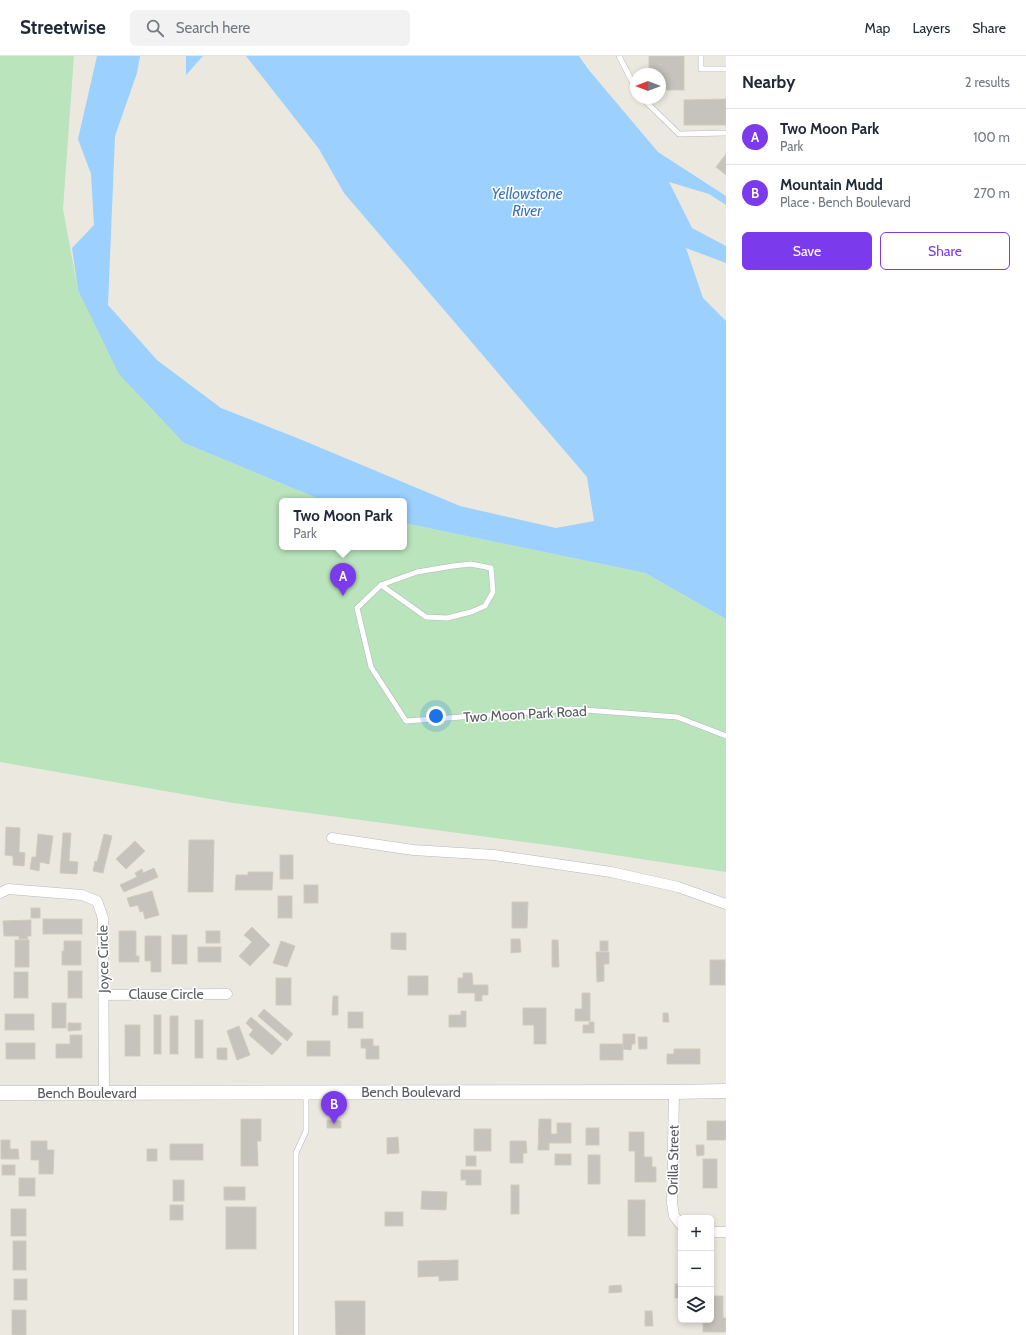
<!DOCTYPE html>
<html lang="en">
<head>
<meta charset="utf-8">
<style>
	:root { --surface:#fff; --page:#f2f2f3; --text:#1f2937; --muted:#747a83; --line:#e0e1e3; --accent:#7c3aed }
	body { margin:0; font-family:Cabin,sans-serif; background:var(--page); color:var(--text) }
	.controls { position:absolute; right:12px; bottom:12px; display:grid; overflow:hidden; border-radius:6px; box-shadow:0 2px 6px #0003 }
	.controls button { width:36px; height:36px; display:grid; place-items:center; padding:0; border:0; border-bottom:1px solid var(--line); background:var(--surface); color:var(--text); font:20px sans-serif }
	.compass { position:absolute; left:630px; top:12px; width:36px; height:36px; border-radius:50%; background:var(--surface); box-shadow:0 2px 6px #0003; rotate:270deg }
	.you { position:absolute; left:436px; top:660px; width:14px; height:14px; margin:-10px; border:3px solid #fff; border-radius:50%; background:#1a73e8; box-shadow:0 0 0 6px #1a73e833 }
	.badge { display:grid; place-items:center; width:26px; height:26px; border-radius:50%; background:var(--accent); color:#fff; font-size:13px; font-weight:700 }
	.pin { position:absolute; translate:-50% -33px; filter:drop-shadow(0 1px 2px #0008) }
	.pin::after { content:''; position:absolute; top:21px; width:14px; height:12px; background:inherit; clip-path:polygon(0 0,100% 0,50% 100%) }
	.popup { position:absolute; left:279px; top:442px; width:128px; height:52px; box-sizing:border-box; display:grid; place-content:center; border-radius:6px; background:var(--surface); filter:drop-shadow(0 1px 3px #0005); font-size:13px; white-space:nowrap; color:var(--muted) }
	.popup b { font-size:15px; color:var(--text) }
	.popup::after { content:''; position:absolute; left:50%; top:100%; margin-left:-8px; border:8px solid transparent; border-top-color:var(--surface) }
	.list { margin:0; padding:0; list-style:none }
	h2 { display:flex; justify-content:space-between; align-items:center; height:52px; margin:0; padding:0 16px; font-size:17px }
	h2 small { font-size:13px; font-weight:400; color:var(--muted) }
	.list li { display:grid; grid-template-columns:26px 1fr auto; gap:12px; align-items:center; box-sizing:border-box; height:56px; padding:0 16px; border-top:1px solid var(--line) }
	.list b { display:block; font-size:15px; white-space:nowrap }
	.list p { margin:0; font-size:13px; white-space:nowrap; color:var(--muted) }
	.list em { font-size:13px; font-style:normal; color:var(--muted) }
	.actions { display:flex; gap:8px; padding:12px 16px }
	.actions a { flex:1; padding:9px 0; border:1px solid var(--accent); border-radius:6px; text-align:center; font-size:14px; color:var(--accent) }
	.actions .main { background:var(--accent); color:#fff }
	.icon { flex:none; width:22px; height:22px; fill:none; stroke:currentColor; stroke-width:2; stroke-linecap:round; stroke-linejoin:round }
	.map { position:relative; flex:none; width:726px; height:1279px; overflow:hidden }
	header { display:flex; align-items:center; gap:24px; box-sizing:border-box; height:56px; padding:0 20px; background:var(--surface); border-bottom:1px solid var(--line) }
	header strong { font-size:19px }
	nav { display:flex; gap:22px; margin-inline-start:auto; font-size:14px }
	.search { width:280px; height:36px; background:var(--page); display:flex; align-items:center; gap:10px; box-sizing:border-box; padding:0 14px; border-radius:6px; color:var(--muted); font-size:15px }
	main { display:flex }
	aside { flex:1; background:var(--surface) }
	.map>svg:first-child { display:block }
	.green { fill:#bae4bc }
	.water { fill:#9bd0ff }
	.building { fill:#c6c3bc; stroke:#d0cbbd }
	.lines { fill:none; stroke-linecap:round; stroke-linejoin:round }
	.lane-casing { stroke:#b5b7bc; stroke-width:6 }
	.street-casing { stroke:#b5b7bc; stroke-width:11 }
	.secondary-casing { stroke:#b5b8be; stroke-width:15 }
	.lane { stroke:#fff; stroke-width:5 }
	.street { stroke:#fff; stroke-width:10 }
	.secondary { stroke:#fff; stroke-width:14 }
	.labels { text-anchor:middle; dominant-baseline:central; stroke-width:3; stroke-linejoin:round; paint-order:stroke }
	.street-label { font-size:14px; fill:#585b60; stroke:#fff }
	.water-label { font-size:15px; font-style:italic; fill:#3c74b9; stroke:#fff }
</style>
</head>
<body>
<header>
<strong>Streetwise</strong>
<div class="search"><svg class="icon" aria-label="search" viewBox="0 0 24 24"><circle cx="10" cy="10" r="6"/><path d="M15 15l6 6"/></svg>Search here</div>
<nav><a>Map</a><a>Layers</a><a>Share</a></nav>
</header>
<main>
<div class="map">
<svg width="726" height="1279" viewBox="0 0 726 1279">
	<rect width="100%" height="100%" fill="#ebe9df"/>
	<polygon class="green" points="0,0 74,0 63,153 78,234 184,387 324,445 282,445 282,491 404,491 404,467 645,517 726,563 726,816 562,791 233,747 0,706"/>
	<g class="water">
		<polygon points="97,0 140,0 137,17 115,80 108,249 157,304 221,352 302,384 460,450 556,472 594,465 587,421 344,137 319,93 246,0 579,0 588,13 658,96 726,140 726,149 709,138 669,126 692,172 726,190 726,207 686,192 703,242 726,265 726,563 645,517 404,467 404,445 324,445 184,387 119,318 78,234 72,192 94,169 91,118 78,83"/>
		<polygon points="186,0 203,0 186,19"/>
	</g>
	<g class="building">
		<polygon points="649,0 684,0 684,34 660,34 660,18 649,18"/>
		<polygon points="726,43 726,69 684,69 684,44"/>
		<polygon points="726,98 726,119 716,111"/>
		<polygon points="6,771 20,772 19,796 25,797 24,810 13,809 13,800 5,799"/>
		<polygon points="63,777 71,777 69,805 78,806 77,818 60,817"/>
		<polygon points="38,778 53,780 49,808 40,806 39,815 30,813 32,801 36,801"/>
		<polygon points="104,778 112,780 103,817 93,815 95,805 97,806"/>
		<polygon points="189,784 214,784 213,836 188,836"/>
		<polygon points="135,785 145,795 126,813 116,803"/>
		<rect x="280" y="799" width="13" height="24"/>
		<polygon points="154,812 158,821 124,836 120,829 137,821 135,817 142,813 143,817"/>
		<polygon points="248,816 273,816 272,834 235,834 236,819 248,819"/>
		<rect x="304" y="829" width="14" height="18"/>
		<polygon points="152,835 159,859 145,863 143,855 140,856 138,849 130,851 127,842"/>
		<rect x="278" y="840" width="14" height="22"/>
		<polygon points="512,846 528,846 527,872 512,872"/>
		<rect x="31" y="852" width="9" height="10"/>
		<rect x="43" y="863" width="39" height="15"/>
		<polygon points="31,864 31,880 27,880 28,883 19,883 19,880 4,880 3,865"/>
		<polygon points="252,871 270,889 250,910 239,900 252,886 244,879"/>
		<polygon points="119,875 136,875 136,900 139,900 139,906 119,906"/>
		<rect x="206" y="875" width="14" height="12"/>
		<polygon points="391,877 406,877 406,894 391,893"/>
		<rect x="172" y="879" width="15" height="29"/>
		<polygon points="145,880 161,880 161,916 151,916 151,905 145,905"/>
		<polygon points="511,883 520,883 521,896 511,897"/>
		<rect x="15" y="884" width="14" height="27"/>
		<polygon points="552,884 558,884 559,911 552,911"/>
		<polygon points="64,885 81,885 81,909 62,909 62,895 64,895"/>
		<polygon points="281,885 295,890 287,911 273,907"/>
		<rect x="600" y="885" width="8" height="10"/>
		<rect x="198" y="891" width="23" height="15"/>
		<polygon points="596,896 609,896 609,908 604,908 604,925 597,926"/>
		<rect x="710" y="904" width="15" height="25"/>
		<rect x="68" y="915" width="14" height="27"/>
		<rect x="14" y="916" width="14" height="26"/>
		<polygon points="463,917 472,917 473,929 488,929 488,939 482,939 482,945 475,945 475,937 458,937 458,922 463,922"/>
		<rect x="408" y="920" width="20" height="19"/>
		<rect x="276" y="922" width="15" height="27"/>
		<polygon points="582,937 590,937 590,965 575,965 575,953 582,953"/>
		<polygon points="333,940 338,940 338,959 332,959"/>
		<rect x="52" y="947" width="14" height="25"/>
		<polygon points="523,952 546,952 546,988 534,988 534,969 523,969"/>
		<polygon points="264,953 293,978 287,985 258,960"/>
		<polygon points="461,955 466,955 466,971 449,971 449,959 461,959"/>
		<rect x="348" y="956" width="15" height="16"/>
		<polygon points="663,957 668,957 669,966 663,966"/>
		<rect x="5" y="958" width="29" height="16"/>
		<rect x="154" y="959" width="7" height="39"/>
		<rect x="170" y="960" width="8" height="38"/>
		<polygon points="251,961 282,988 272,999 249,979 253,974 246,967"/>
		<rect x="195" y="964" width="8" height="38"/>
		<polygon points="589,966 594,966 594,977 583,977 583,969 589,969"/>
		<polygon points="68,967 81,967 81,974 68,975"/>
		<rect x="125" y="969" width="15" height="31"/>
		<polygon points="239,970 250,999 237,1004 227,975"/>
		<polygon points="623,978 635,978 635,988 632,988 631,994 623,993"/>
		<polygon points="70,979 82,979 82,1002 56,1002 56,988 70,988"/>
		<polygon points="638,981 647,981 647,993 639,993"/>
		<polygon points="361,983 373,983 373,990 379,990 379,1003 366,1003 366,992 361,992"/>
		<rect x="307" y="985" width="23" height="15"/>
		<rect x="6" y="987" width="29" height="16"/>
		<rect x="600" y="988" width="23" height="16"/>
		<polygon points="217,992 227,992 227,1004 217,1003"/>
		<polygon points="674,993 700,993 700,1008 667,1008 667,998 674,998"/>
		<polygon points="241,1063 261,1063 261,1085 257,1085 258,1110 241,1110"/>
		<polygon points="539,1063 551,1063 551,1078 557,1078 557,1067 571,1067 571,1087 549,1087 549,1094 538,1094"/>
		<polygon points="327,1064 341,1065 341,1072 327,1072"/>
		<rect x="707" y="1065" width="19" height="19"/>
		<rect x="586" y="1072" width="13" height="17"/>
		<rect x="474" y="1073" width="17" height="22"/>
		<polygon points="629,1076 644,1076 644,1101 652,1101 652,1111 656,1111 656,1126 635,1126 635,1095 629,1095"/>
		<polygon points="398,1081 399,1097 387,1098 387,1082"/>
		<polygon points="1,1084 10,1084 10,1093 18,1093 19,1103 1,1103"/>
		<polygon points="31,1085 47,1085 47,1094 54,1094 53,1118 39,1118 39,1104 31,1104"/>
		<polygon points="510,1085 526,1085 527,1097 523,1097 523,1107 510,1107"/>
		<rect x="170" y="1088" width="33" height="16"/>
		<polygon points="696,1089 704,1089 704,1099 697,1100"/>
		<rect x="147" y="1093" width="10" height="12"/>
		<rect x="555" y="1098" width="16" height="11"/>
		<rect x="588" y="1099" width="12" height="29"/>
		<rect x="466" y="1100" width="10" height="10"/>
		<rect x="703" y="1103" width="14" height="29"/>
		<rect x="2" y="1109" width="13" height="10"/>
		<polygon points="461,1114 481,1114 481,1129 466,1129 466,1124 461,1124"/>
		<rect x="19" y="1122" width="16" height="18"/>
		<rect x="173" y="1124" width="11" height="21"/>
		<rect x="511" y="1129" width="8" height="29"/>
		<rect x="224" y="1131" width="21" height="13"/>
		<polygon points="422,1135 447,1136 446,1154 421,1153"/>
		<rect x="628" y="1144" width="17" height="36"/>
		<rect x="170" y="1149" width="13" height="15"/>
		<rect x="226" y="1151" width="30" height="42"/>
		<rect x="11" y="1153" width="15" height="27"/>
		<rect x="385" y="1156" width="18" height="14"/>
		<rect x="13" y="1185" width="13" height="29"/>
		<polygon points="458,1204 458,1224 439,1225 439,1220 418,1221 418,1205"/>
		<rect x="14" y="1223" width="13" height="21"/>
		<rect x="675" y="1228" width="6" height="14"/>
		<polygon points="621,1229 622,1236 609,1237 609,1230"/>
		<polygon points="711,1240 723,1240 723,1262 726,1262 726,1276 703,1276 703,1264 711,1264"/>
		<polygon points="335,1245 365,1245 365,1279 336,1279"/>
		<rect x="12" y="1254" width="14" height="25"/>
		<polygon points="645,1255 652,1255 653,1270 645,1270"/>
	</g>
	<g class="lines">
		<defs>
			<g id="lane">
				<polyline points="619,0 636,33"/>
				<polyline points="701,0 701,13 726,13"/>
				<polyline points="642,42 679,78 726,77"/>
				<polyline points="381,529 426,561 447,562 471,556 485,550 493,536 491,512 471,508 453,510 417,516 381,529 357,552 371,611 406,665 572,653 677,661 726,680"/>
				<polyline points="296,1279 296,1097 306,1075 306,1037"/>
			</g>
			<g id="street">
				<polyline points="332,782 413,794 494,799 611,816 678,831 726,848"/>
				<polyline points="0,837 8,833 82,839 97,845 103,862 104,1037"/>
				<polyline points="104,939 227,938"/>
				<polyline points="674,1036 672,1147 674,1160 681,1169"/>
				<polyline points="711,1176 726,1176"/>
			</g>
			<polyline id="secondary" points="0,1037 674,1036 726,1035"/>
		</defs>
		<use href="#lane" class="lane-casing"/>
		<use href="#street" class="street-casing"/>
		<use href="#secondary" class="secondary-casing"/>
		<use href="#lane" class="lane"/>
		<use href="#street" class="street"/>
		<use href="#secondary" class="secondary"/>
	</g>
	<g class="labels">
		<g class="street-label">
			<text transform="translate(525 658) rotate(-3)">Two Moon Park Road</text>
			<text transform="translate(103 903) rotate(-91)">Joyce Circle</text>
			<text x="166" y="938">Clause Circle</text>
			<text x="411" y="1036">Bench Boulevard</text>
			<text x="87" y="1037">Bench Boulevard</text>
			<text transform="translate(673 1104) rotate(-89)">Orilla Street</text>
		</g>
		<g class="water-label">
			<text x="527" y="138">Yellowstone<tspan x="527" dy="17">River</tspan></text>
		</g>
	</g>
</svg>
<div class="controls">
<button>+</button>
<button>−</button>
<button><svg class="icon" aria-label="layers" viewBox="0 0 24 24"><path d="M12 4l9 5-9 5-9-5zM3 14l9 5 9-5"/></svg></button>
</div>
<svg class="compass" viewBox="-18 -18 36 36"><path d="M0-13l5 13h-10z" fill="#e53935"/><path d="M0 13l5-13h-10z" fill="#747a83"/></svg>
<div class="you"></div>
<div class="pin badge" style="left:343px;top:540px">A</div>
<div class="popup"><b>Two Moon Park</b>Park</div>
<div class="pin badge" style="left:334px;top:1068px">B</div>
</div>
<aside>
<h2>Nearby<small>2 results</small></h2>
<ul class="list">
<li><span class="badge">A</span><div><b>Two Moon Park</b><p>Park</p></div><em>100 m</em></li>
<li><span class="badge">B</span><div><b>Mountain Mudd</b><p>Place · Bench Boulevard</p></div><em>270 m</em></li>
</ul>
<div class="actions"><a class="main">Save</a><a>Share</a></div>
</aside>
</main>
</body>
</html>
